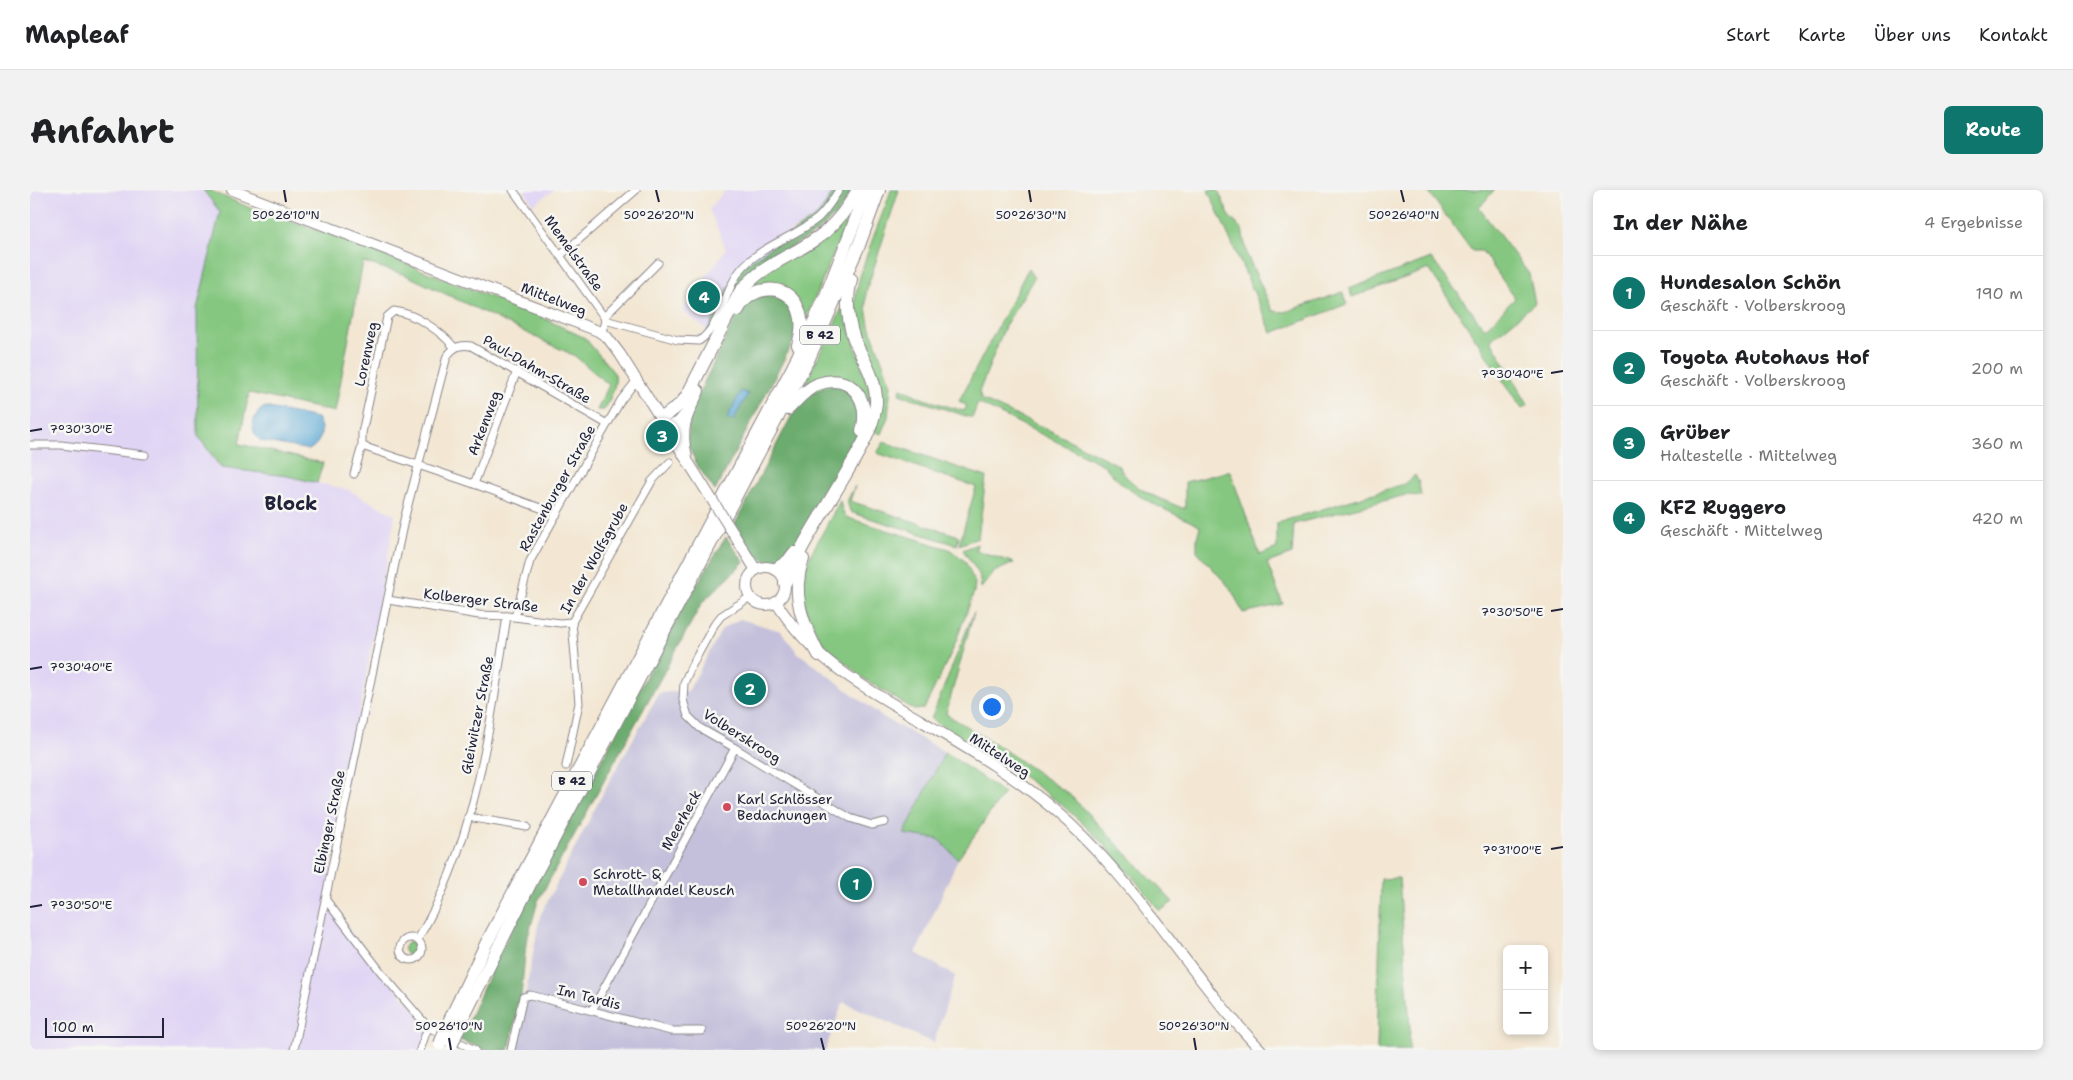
<!DOCTYPE html>
<html lang="de">
<head>
<meta charset="utf-8">
<style>
	:root { --surface:#fff; --page:#f2f2f2; --text:#202124; --muted:#757577; --line:#e0e0e0; --accent:#0f766e }
	body { margin:0; font-family:"Shantell Sans",sans-serif; background:var(--page); color:var(--text) }
	.controls { position:absolute; right:15px; bottom:15px; display:grid; overflow:hidden; border-radius:8px; box-shadow:0 2px 8px #0003 }
	.controls button { width:45px; height:45px; display:grid; place-items:center; padding:0; border:0; border-bottom:1px solid var(--line); background:var(--surface); color:var(--text); font:25px sans-serif }
	.scale { position:absolute; left:15px; bottom:12px; width:119px; box-sizing:border-box; padding-left:5px; border:2px solid #22223b; border-top:0; font-size:14px; line-height:18px; white-space:nowrap; color:#22223b; -webkit-text-stroke:4px #f6f6f2; paint-order:stroke }
	.you { position:absolute; left:961px; top:516px; width:18px; height:18px; margin:-12px; border:4px solid #fff; border-radius:50%; background:#1a73e8; box-shadow:0 0 0 8px #1a73e833 }
	.badge { display:grid; place-items:center; width:32px; height:32px; border-radius:50%; background:var(--accent); color:#fff; font-size:16px; font-weight:700 }
	.pin { position:absolute; translate:-50% -50%; border:2px solid #fff; box-shadow:0 1px 5px #0006 }
	.list { margin:0; padding:0; list-style:none }
	h2 { display:flex; justify-content:space-between; align-items:center; height:65px; margin:0; padding:0 20px; font-size:21px }
	h2 small { font-size:16px; font-weight:400; color:var(--muted) }
	.list li { display:grid; grid-template-columns:32px 1fr auto; gap:15px; align-items:center; box-sizing:border-box; height:75px; padding:0 20px; border-top:1px solid var(--line) }
	.list b { display:block; font-size:19px; white-space:nowrap }
	.list p { margin:0; font-size:16px; white-space:nowrap; color:var(--muted) }
	.list em { font-size:16px; font-style:normal; color:var(--muted) }
	.map { position:relative; flex:none; width:1533px; height:860px; overflow:hidden; border-radius:8px }
	header { display:flex; align-items:center; gap:30px; box-sizing:border-box; height:70px; padding:0 25px; background:var(--surface); border-bottom:1px solid var(--line) }
	header strong { font-size:24px }
	nav { display:flex; gap:28px; margin-inline-start:auto; font-size:18px }
	.intro { display:flex; align-items:center; justify-content:space-between; box-sizing:border-box; height:120px; padding:0 30px }
	h1 { margin:0; font-size:35px }
	.button { padding:12px 22px; border-radius:8px; background:var(--accent); color:#fff; font-size:18px; font-weight:700 }
	main { display:flex; gap:30px; padding:0 30px }
	aside { flex:1; background:var(--surface); border-radius:8px; box-shadow:0 2px 8px #0003 }
	.map>svg:first-child { display:block }
	.built { fill:#e0d4f4 }
	.industrial { fill:#c4c0db }
	.green { fill:#85c780; stroke:#54745e }
	.forest { fill:#6cac6e; stroke:#476754 }
	.water { fill:#5ba8d4; stroke:#3e6588 }
	.lines { fill:none; stroke-linecap:round; stroke-linejoin:round }
	.street-casing { stroke:#8a8487; stroke-width:9 }
	.secondary-casing { stroke:#8a8487; stroke-width:12 }
	.highway-casing { stroke:#8a8487; stroke-width:14 }
	.street { stroke:#fff; stroke-width:7 }
	.secondary { stroke:#fff; stroke-width:10 }
	.highway { stroke:#fff; stroke-width:12 }
	.secondary-bridge-casing { stroke:#8a8487; stroke-width:12; stroke-linecap:butt }
	.highway-bridge-casing { stroke:#8a8487; stroke-width:14; stroke-linecap:butt }
	.secondary-bridge { stroke:#fff; stroke-width:10 }
	.highway-bridge { stroke:#fff; stroke-width:12 }
	.ticks { fill:none; stroke:#22223b; stroke-width:2 }
	.poi-dot { fill:#d1495b; stroke:#f6f6f2; stroke-width:2 }
	.labels { text-anchor:middle; dominant-baseline:central; stroke-width:5; stroke-linejoin:round; paint-order:stroke }
	.shield { fill:#f6f6f2; stroke:#626272; stroke-width:1 }
	.shield-label { font-size:12px; font-weight:bold; fill:#22223b }
	.street-label { font-size:14px; fill:#22223b; stroke:#f6f6f2 }
	.poi-label { font-size:14px; fill:#22223b; stroke:#f6f6f2; text-anchor:start }
	.district-label { font-size:19px; font-weight:bold; fill:#22223b; stroke:#f6f6f2 }
	.ticks-label { font-size:12px; text-anchor:middle; fill:#22223b; stroke:#f6f6f2; stroke-width:5; stroke-linejoin:round; paint-order:stroke }
</style>
</head>
<body>
<header>
<strong>Mapleaf</strong>
<nav><a>Start</a><a>Karte</a><a>Über uns</a><a>Kontakt</a></nav>
</header>
<div class="intro"><h1>Anfahrt</h1><a class="button">Route</a></div>
<main>
<div class="map">
<svg width="1533" height="860" viewBox="0 0 1533 860">
	<rect width="100%" height="100%" fill="#f6f6f2"/>
	<filter id="ink" filterUnits="userSpaceOnUse"><feTurbulence type="fractalNoise" baseFrequency=".02" numOctaves="2"/><feDisplacementMap in="SourceGraphic" scale="10" xChannelSelector="R" yChannelSelector="G"/><feConvolveMatrix kernelMatrix="1 2 1 2 8 2 1 2 1" color-interpolation-filters="sRGB"/></filter>
	<filter id="wash" filterUnits="userSpaceOnUse"><feTurbulence type="fractalNoise" baseFrequency=".0096" numOctaves="4" result="noise"/><feDisplacementMap in="SourceGraphic" scale="20" xChannelSelector="R" yChannelSelector="G"/><feGaussianBlur stdDeviation="1.12" result="paint"/><feColorMatrix in="noise" values="0 0 0 0 0 0 0 0 0 0 0 0 0 0 0 0 0 1.4 0 .05"/><feComposite in="paint" operator="in"/></filter>
	<g filter="url(#wash)">
		<rect width="100%" height="100%" fill="#f3e7d3"/>
		<g class="built">
			<polygon points="0,0 173,0 190,22 167,119 168,246 257,286 319,300 365,325 296,709 354,786 403,838 395,860 0,860"/>
			<polygon points="494,0 524,0 503,15"/>
			<polygon points="696,0 805,0 788,25 753,46 678,140 652,121 696,59 679,19"/>
		</g>
		<polygon class="industrial" points="710,429 751,441 767,462 853,527 915,562 874,644 908,649 928,669 886,763 925,786 904,853 813,812 795,860 485,860 510,726 574,601 629,503 658,501 692,439"/>
		<g class="green">
			<path d="M173 0H179L220 18 302 45 507 125 555 148 585 184C587 194 580 211 574 220H567L579 195 545 166 376 85 333 72 305 222 219 203 209 254 293 273 287 293 257 286 191 278 168 246 167 119 190 22Z"/>
			<path d="M861 0H869L836 102V117L839 135 861 195 858 227 851 244 844 241C847 228 852 212 851 199 847 173 828 151 825 124 822 91 850 34 861 0Z"/>
			<polygon points="1178,0 1188,0 1200,27 1212,39 1217,65 1243,121 1255,122 1313,102 1317,114 1242,143"/>
			<polygon points="1397,0 1464,0 1449,18 1499,84 1505,113 1461,150 1498,215 1492,219 1399,79 1322,107 1319,99 1401,68 1455,139 1485,108 1452,61 1442,61"/>
			<polygon points="821,23 775,131 719,100 726,90"/>
			<path d="M998 79 1004 88 975 136 949 202 952 210 1019 240 1088 275C1101 300 1131 309 1155 319V292L1200 281 1230 365 1247 358V333L1374 294 1385 285 1389 293 1391 306 1376 305 1264 334 1262 364 1237 373 1253 414 1213 423 1201 399 1167 361V348L1170 336C1137 320 1097 306 1074 275L948 213 942 228 869 204 871 198 894 209 934 221 937 216 929 211Z"/>
			<polygon points="813,116 841,207 839,221 773,198"/>
			<polygon points="854,252 956,287 948,348 929,355 946,297 847,263"/>
			<polygon points="825,296 820,311 929,346 927,355 823,323 820,321 817,311"/>
			<polygon points="810,311 813,323 818,328 919,359 935,371 945,393 944,402 923,459 894,519 884,520 833,488 793,453 778,429 773,404 776,376 781,364"/>
			<polygon points="947,354 946,360 984,373 964,382 951,398 949,384 933,360"/>
			<path d="M944 422 916 524 970 557 1039 604 1143 712 1130 721C1105 689 1079 658 1049 630 1005 590 951 560 901 529Z"/>
			<polygon points="915,562 974,603 928,669 908,649 874,644"/>
			<polygon points="1369,688 1380,837 1379,860 1347,860 1351,689"/>
			<circle cx="381" cy="759" r="7"/>
		</g>
		<g class="forest">
			<polygon points="805,0 823,0 809,22 786,43 737,71 678,157 678,140 707,80 788,25"/>
			<path d="M746 104C769 118 769 130 762 154L685 301 667 275 657 253 661 219 709 121 722 109Z"/>
			<path d="M807 196C812 198 818 200 822 204 832 215 830 236 825 250L759 366 746 373C723 371 715 351 705 334L763 223C778 205 784 199 807 196Z"/>
			<polygon points="696,347 714,372 672,413 508,711 496,753 491,807 479,860 455,860 430,850 465,771 651,420"/>
		</g>
		<g class="water">
			<polygon points="711,201 718,204 703,231 697,228"/>
			<path d="M235 217 287 228C295 241 291 253 279 260L231 251C218 241 222 224 235 217Z"/>
		</g>
	</g>
	<g filter="url(#ink)">
		<g class="lines">
			<defs>
				<g id="street">
					<polyline points="483,0 574,127 575,130 572,143"/>
					<polyline points="531,65 606,0"/>
					<polyline points="574,127 628,73"/>
					<path d="M575 130 648 150 669 151C693 134 694 97 714 76 735 54 765 47 788 28 796 21 803 9 809 0"/>
					<polyline points="0,255 31,255 115,265"/>
					<polyline points="332,256 444,294 527,324"/>
					<path d="M324 284 332 256V243L357 127 364 121C384 123 411 141 424 157"/>
					<polyline points="444,294 487,181"/>
					<polyline points="720,407 691,426 684,435 661,477 654,493 653,510 658,526 670,538 705,558 820,628 842,635 855,632"/>
					<polyline points="358,410 449,425 477,426 530,433 542,432"/>
					<polyline points="485,427 500,371 591,210 607,190"/>
					<polyline points="536,576 549,513 542,432 622,291 640,272"/>
					<polyline points="438,627 497,637"/>
					<polyline points="296,710 354,786 398,837 445,860"/>
					<circle cx="381" cy="759" r="11"/>
					<path d="M388 749C446 652 460 536 477 426"/>
					<polyline points="562,820 705,558"/>
					<path d="M264 860 374 330 417 166C424 157 430 154 441 156L577 234"/>
					<polyline points="390,860 398,837"/>
					<polyline points="481,860 493,807 500,805 641,841 672,841"/>
				</g>
				<g id="secondary">
					<polyline points="202,0 568,141 577,147 590,164 679,305"/>
					<polyline points="703,343 726,380"/>
					<circle cx="736" cy="396" r="19"/>
					<path d="M746 412C783 471 832 496 890 530 935 557 982 584 1022 618 1106 688 1156 783 1231 860"/>
				</g>
				<g id="highway">
					<path d="M708 120C721 93 762 91 770 124 773 134 771 145 768 155"/>
					<path d="M758 219C767 210 776 199 788 194 821 182 841 210 832 241"/>
					<path d="M631 229 652 213 658 204 710 102C735 71 766 66 795 42 809 30 819 16 828 0"/>
					<polyline points="637,238 649,233 655,226"/>
					<path d="M656 267C649 238 655 227 668 201"/>
					<path d="M773 369C760 404 773 434 789 465"/>
					<polyline points="746,379 758,371 764,363"/>
					<path d="M755 393C771 354 797 317 818 280 830 260 844 237 846 213 847 189 833 170 824 149 817 129 816 109 821 89"/>
					<polyline points="431,832 500,694 779,168 829,55 849,0"/>
					<polyline points="416,838 456,754 763,177 795,108 837,0"/>
				</g>
			</defs>
			<use href="#street" class="street-casing"/>
			<use href="#secondary" class="secondary-casing"/>
			<use href="#highway" class="highway-casing"/>
			<use href="#street" class="street"/>
			<use href="#secondary" class="secondary"/>
			<use href="#highway" class="highway"/>
			<defs>
				<polyline id="secondary-bridge" points="679,305 703,343"/>
				<g id="highway-bridge">
					<polyline points="410,854 416,838"/>
					<polyline points="422,854 431,832"/>
				</g>
			</defs>
			<use href="#secondary-bridge" class="secondary-bridge-casing"/>
			<use href="#highway-bridge" class="highway-bridge-casing"/>
			<use href="#secondary-bridge" class="secondary-bridge"/>
			<use href="#highway-bridge" class="highway-bridge"/>
		</g>
	</g>
	<path class="ticks" d="M254 0 256 12M626 0 629 12M999 0 1001 12M1371 0 1374 12M1521 183 1533 181M0 241 12 239M1521 421 1533 419M0 479 12 477M1521 659 1533 657M0 717 12 715M419 848 421 860M791 848 794 860M1164 848 1166 860"/>
	<g class="poi-dot">
		<circle cx="697" cy="617" r="5"/>
		<circle cx="553" cy="692" r="5"/>
	</g>
	<g class="labels">
		<g class="shield">
			<rect x="770" y="135.5" width="40" height="19" rx="4"/>
			<rect x="522" y="581.5" width="40" height="19" rx="4"/>
		</g>
		<g class="shield-label">
			<text x="790" y="145">B 42</text>
			<text x="542" y="591">B 42</text>
		</g>
		<g class="street-label">
			<text transform="translate(544 63) rotate(54)">Memelstraße</text>
			<text transform="translate(524 109) rotate(21)">Mittelweg</text>
			<text transform="translate(336 164) rotate(-78)">Lorenweg</text>
			<text transform="translate(507 179) rotate(30)">Paul-Dahm-Straße</text>
			<text transform="translate(454 233) rotate(-69)">Arkenweg</text>
			<text transform="translate(527 298) rotate(-61)">Rastenburger Straße</text>
			<text transform="translate(564 368) rotate(-61)">In der Wolfsgrube</text>
			<text transform="translate(451 410) rotate(7)">Kolberger Straße</text>
			<text transform="translate(447 525) rotate(-79)">Gleiwitzer Straße</text>
			<text transform="translate(712 546) rotate(32)">Volberskroog</text>
			<text transform="translate(970 565) rotate(33)">Mittelweg</text>
			<text transform="translate(651 630) rotate(-61)">Meerheck</text>
			<text transform="translate(299 632) rotate(-78)">Elbinger Straße</text>
			<text transform="translate(559 807) rotate(14)">Im Tardis</text>
		</g>
		<g class="poi-label">
			<text x="707" y="609">Karl Schlösser<tspan x="707" dy="16">Bedachungen</tspan></text>
			<text x="563" y="684">Schrott- &amp;<tspan x="563" dy="16">Metallhandel Keusch</tspan></text>
		</g>
		<g class="district-label">
			<text x="261" y="313">Block</text>
		</g>
	</g>
	<g class="ticks-label">
		<text x="256" y="29">50°26'10"N</text>
		<text x="629" y="29">50°26'20"N</text>
		<text x="1001" y="29">50°26'30"N</text>
		<text x="1374" y="29">50°26'40"N</text>
		<text x="1482" y="188">7°30'40"E</text>
		<text x="51" y="243">7°30'30"E</text>
		<text x="1482" y="426">7°30'50"E</text>
		<text x="51" y="481">7°30'40"E</text>
		<text x="1482" y="664">7°31'00"E</text>
		<text x="51" y="719">7°30'50"E</text>
		<text x="419" y="840">50°26'10"N</text>
		<text x="791" y="840">50°26'20"N</text>
		<text x="1164" y="840">50°26'30"N</text>
	</g>
</svg>
<div class="controls">
<button>+</button>
<button>−</button>
</div>
<div class="scale">100 m</div>
<div class="you"></div>
<div class="pin badge" style="left:826px;top:694px">1</div>
<div class="pin badge" style="left:720px;top:499px">2</div>
<div class="pin badge" style="left:632px;top:246px">3</div>
<div class="pin badge" style="left:674px;top:107px">4</div>
</div>
<aside>
<h2>In der Nähe<small>4 Ergebnisse</small></h2>
<ul class="list">
<li><span class="badge">1</span><div><b>Hundesalon Schön</b><p>Geschäft · Volberskroog</p></div><em>190 m</em></li>
<li><span class="badge">2</span><div><b>Toyota Autohaus Hof</b><p>Geschäft · Volberskroog</p></div><em>200 m</em></li>
<li><span class="badge">3</span><div><b>Grüber</b><p>Haltestelle · Mittelweg</p></div><em>360 m</em></li>
<li><span class="badge">4</span><div><b>KFZ Ruggero</b><p>Geschäft · Mittelweg</p></div><em>420 m</em></li>
</ul>
</aside>
</main>
</body>
</html>
